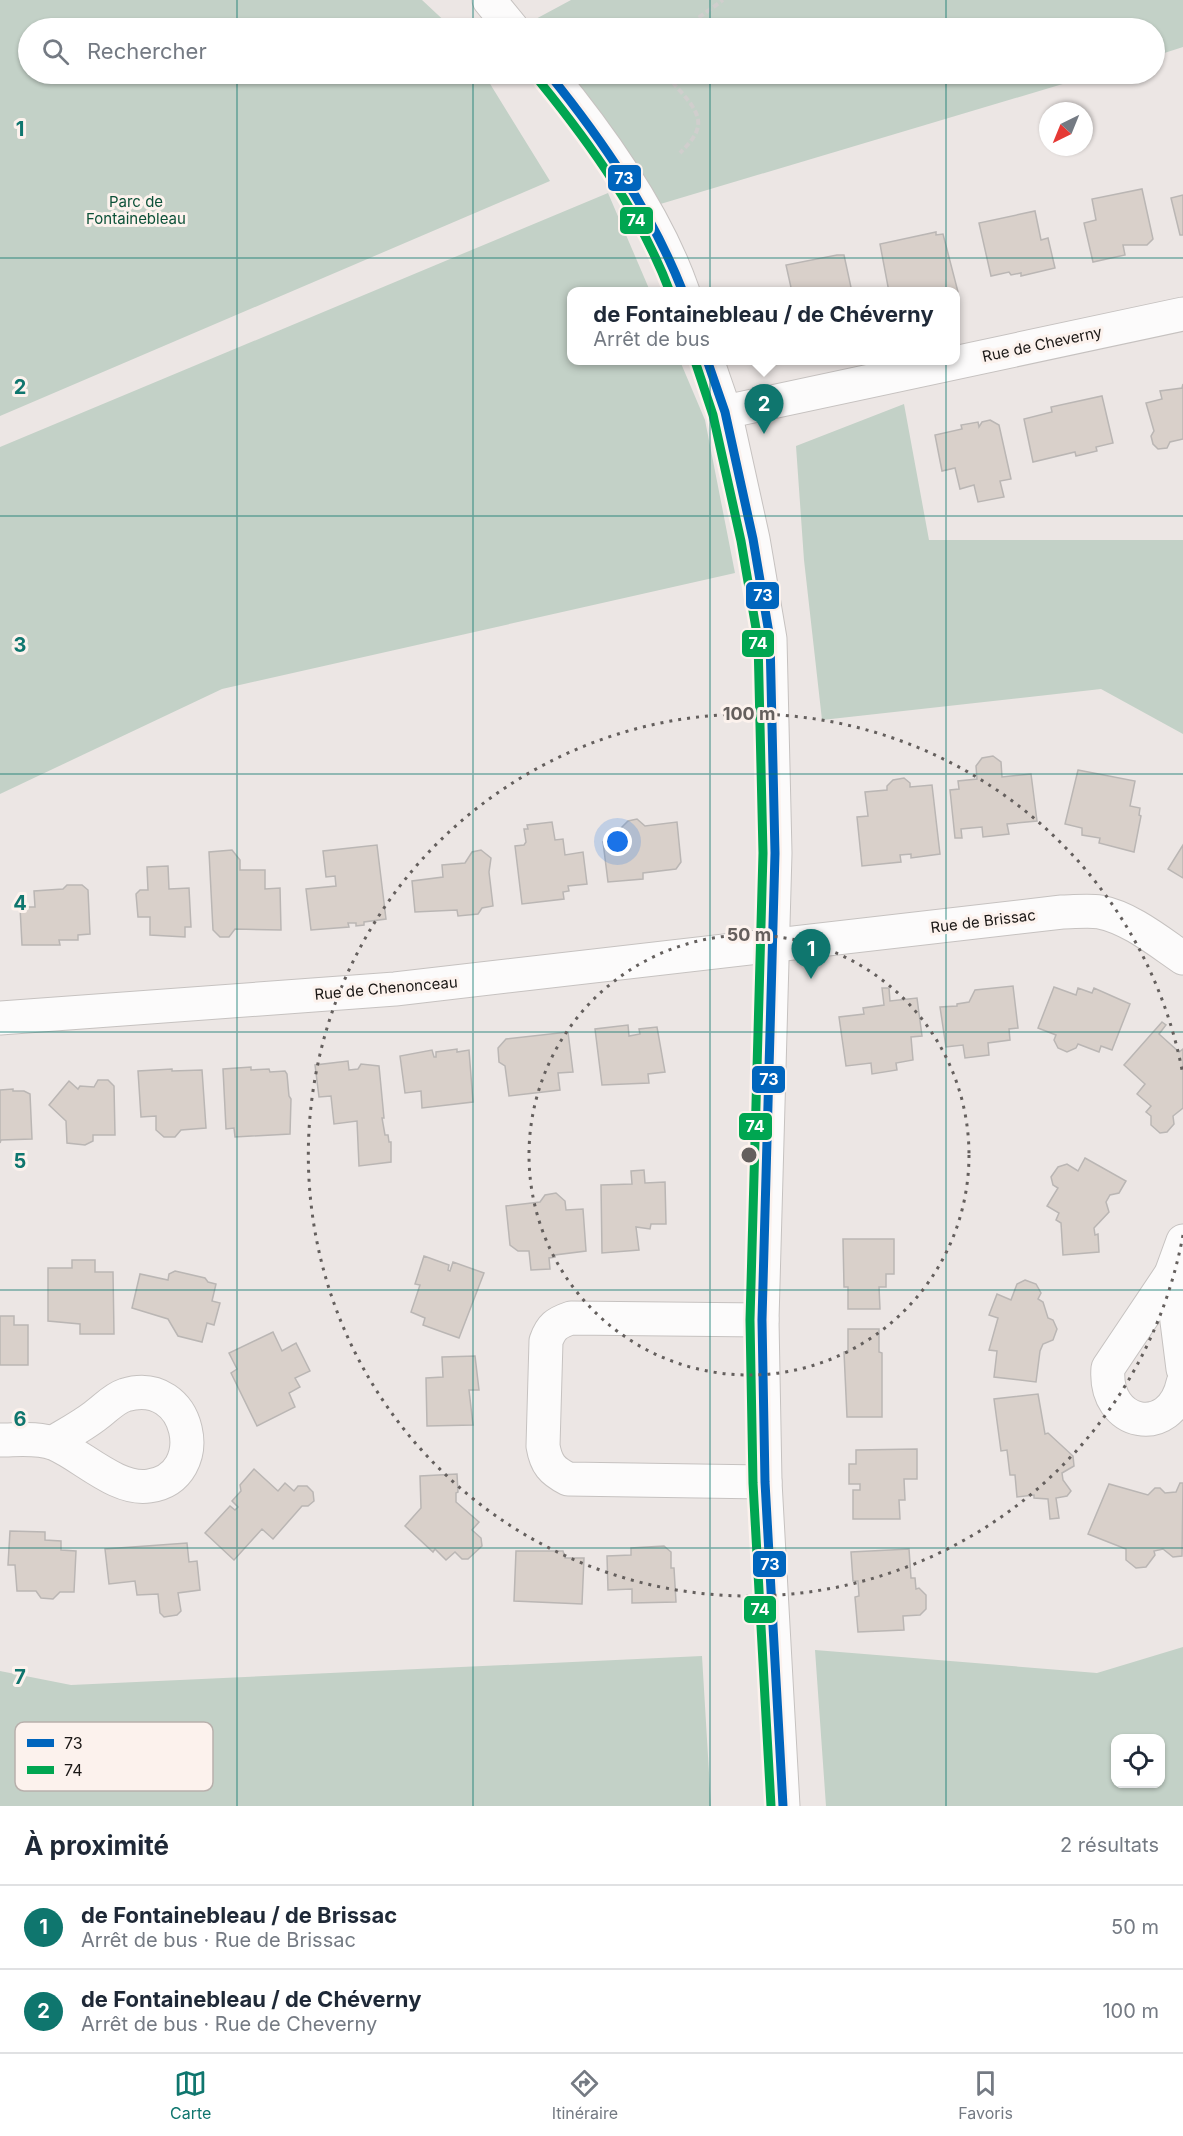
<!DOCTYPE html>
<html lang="fr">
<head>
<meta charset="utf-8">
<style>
	:root { --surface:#fff; --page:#f2f2f3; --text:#1f2937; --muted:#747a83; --line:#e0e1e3; --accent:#0f766e }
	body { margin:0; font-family:Inter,sans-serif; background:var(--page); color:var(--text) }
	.controls { position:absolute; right:18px; bottom:18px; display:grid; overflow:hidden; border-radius:12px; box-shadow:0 2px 4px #0004 }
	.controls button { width:54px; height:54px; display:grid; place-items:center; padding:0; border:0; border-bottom:2px solid var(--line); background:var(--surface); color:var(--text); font:30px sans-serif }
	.compass { position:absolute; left:1039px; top:102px; width:54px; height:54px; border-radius:50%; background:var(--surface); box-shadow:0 2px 4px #0004; rotate:223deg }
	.you { position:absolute; left:618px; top:842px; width:21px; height:21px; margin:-15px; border:4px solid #fff; border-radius:50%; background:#1a73e8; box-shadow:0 0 0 9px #1a73e833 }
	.badge { display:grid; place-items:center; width:39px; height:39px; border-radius:50%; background:var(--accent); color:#fff; font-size:20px; font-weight:700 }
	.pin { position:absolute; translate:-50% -50px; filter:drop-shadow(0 2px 3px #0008) }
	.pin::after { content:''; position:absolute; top:32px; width:21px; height:18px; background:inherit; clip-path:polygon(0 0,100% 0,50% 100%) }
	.popup { position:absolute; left:567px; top:287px; width:393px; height:78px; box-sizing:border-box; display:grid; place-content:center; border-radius:12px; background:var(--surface); filter:drop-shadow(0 2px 4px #0005); font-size:20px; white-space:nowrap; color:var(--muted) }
	.popup b { font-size:22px; color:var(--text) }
	.popup::after { content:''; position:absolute; left:50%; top:100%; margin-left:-12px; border:12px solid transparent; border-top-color:var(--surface) }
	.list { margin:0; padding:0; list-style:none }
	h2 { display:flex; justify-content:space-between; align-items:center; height:78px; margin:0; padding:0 24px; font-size:26px }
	h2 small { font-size:20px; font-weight:400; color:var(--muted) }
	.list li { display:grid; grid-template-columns:39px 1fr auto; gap:18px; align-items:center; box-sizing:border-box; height:84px; padding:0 24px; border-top:2px solid var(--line) }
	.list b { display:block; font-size:22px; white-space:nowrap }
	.list p { margin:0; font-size:20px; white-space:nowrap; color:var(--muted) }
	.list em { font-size:20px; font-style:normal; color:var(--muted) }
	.icon { flex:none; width:33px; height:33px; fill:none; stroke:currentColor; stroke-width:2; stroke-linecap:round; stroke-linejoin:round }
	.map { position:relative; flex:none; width:1183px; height:1806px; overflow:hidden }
	.search { position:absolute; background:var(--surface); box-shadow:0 2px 4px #0004; left:18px; right:18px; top:18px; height:66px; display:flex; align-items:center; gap:15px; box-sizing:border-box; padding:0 21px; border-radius:33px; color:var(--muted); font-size:22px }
	.sheet { height:246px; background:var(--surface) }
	nav { display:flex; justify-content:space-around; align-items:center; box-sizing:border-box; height:84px; border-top:2px solid var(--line); background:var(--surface); font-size:16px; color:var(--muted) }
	nav a { display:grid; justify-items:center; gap:3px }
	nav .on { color:var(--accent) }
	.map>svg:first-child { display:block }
	.green { fill:#c3d1c7; fill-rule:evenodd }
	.building { fill:#d9d0ca; stroke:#bab6b4; stroke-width:1.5 }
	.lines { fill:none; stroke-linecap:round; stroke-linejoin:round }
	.minor-casing { stroke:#c6c2c0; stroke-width:35 }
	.path { stroke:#d0cecd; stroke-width:4; stroke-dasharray:6 3; stroke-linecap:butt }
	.minor { stroke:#fcfbfb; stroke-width:33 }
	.bus-1-casing { stroke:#fcf2ed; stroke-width:14 }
	.bus-2-casing { stroke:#fcf2ed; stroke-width:14 }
	.bus-1 { stroke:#0065bd; stroke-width:9 }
	.bus-2 { stroke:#00a651; stroke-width:9 }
	.grid { fill:none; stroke:#0f766e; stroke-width:1.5; stroke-opacity:0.55 }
	.ring { fill:none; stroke:#645f5d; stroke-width:3; stroke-dasharray:3 6 }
	.labels { text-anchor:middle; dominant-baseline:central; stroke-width:6; stroke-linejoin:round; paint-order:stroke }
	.park-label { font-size:15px; fill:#0c5138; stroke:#fcf2ed }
	.street-label { font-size:15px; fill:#1a1715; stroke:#fcf2ed }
	.key { fill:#fcf2ed; stroke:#b8b0ac; stroke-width:1.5 }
	.key-label { font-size:16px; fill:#1a1715 }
	.grid-label { font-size:20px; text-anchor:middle; font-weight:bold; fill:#0f766e; stroke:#fcf2ed; stroke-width:6; stroke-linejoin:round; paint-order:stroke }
	.centre { fill:#645f5d; stroke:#fcf2ed; stroke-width:3 }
	.ring-label { font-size:18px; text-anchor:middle; font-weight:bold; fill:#645f5d; stroke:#fcf2ed; stroke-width:6; stroke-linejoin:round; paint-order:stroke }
	.line-badge { stroke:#fcf2ed; stroke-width:2 }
	.badge-label { font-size:16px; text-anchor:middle; font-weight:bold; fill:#fff }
</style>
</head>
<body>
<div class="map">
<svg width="1183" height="1806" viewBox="0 0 1183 1806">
	<rect width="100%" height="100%" fill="#ece6e4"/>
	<g class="green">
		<polygon points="0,0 422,0 452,28 28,28 28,74 484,74 550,181 0,416"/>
		<polygon points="571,0 1183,0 1183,47 1155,56 1154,28 519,28"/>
		<polygon points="542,74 1096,74 637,211"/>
		<polygon points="608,193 650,291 572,292 572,360 680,361 705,420 735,573 222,689 0,794 0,447"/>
		<polygon points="904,404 929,540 1183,540 1183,734 1101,689 822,720 804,560 796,446"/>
		<path d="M1183 1647V1806H826L815 1650 1097 1673ZM1116 1738H1160V1784H1116Z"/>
		<polygon points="702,1656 711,1806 0,1806 0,1671 71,1685"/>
	</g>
	<g class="building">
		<polygon points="1142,189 1153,239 1147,245 1123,245 1125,255 1093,262 1084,223 1096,220 1092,199"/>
		<polygon points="1183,195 1183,235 1180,235 1171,198"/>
		<polygon points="1035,211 1041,240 1048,238 1055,268 1021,276 1021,273 1011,275 1009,272 991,276 979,223"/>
		<polygon points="936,232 936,235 943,234 958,292 889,292 880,244"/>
		<polygon points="837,255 844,255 852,292 792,292 786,265"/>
		<polygon points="1183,384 1183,439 1170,442 1167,448 1158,449 1153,444 1151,436 1154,431 1146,403 1162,399 1160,391 1182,388"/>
		<polygon points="1102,396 1113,443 1096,447 1097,451 1076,456 1075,452 1033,462 1024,419 1052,412 1051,407"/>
		<polygon points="990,420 999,425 1011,479 1000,481 1004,497 978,502 974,485 960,489 955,468 942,471 935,435 962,429 961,425 978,422 979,427 982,422"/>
		<polygon points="993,756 1001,762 1002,777 1031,774 1037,821 1007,824 1009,834 983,837 982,827 961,829 962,838 955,838 950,790 959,789 958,781 977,779 976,766 982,758"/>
		<polygon points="1078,770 1135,781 1130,806 1140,808 1139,815 1141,816 1134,852 1099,843 1100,838 1082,835 1082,828 1065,824"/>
		<polygon points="904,778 910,783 910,787 932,785 940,854 911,858 911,854 900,855 901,862 862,866 857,817 868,816 865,792 887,790 887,786 893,780"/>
		<polygon points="637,819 645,826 677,822 681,862 676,869 643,873 643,879 608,882 603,842 620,840 619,830 628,821"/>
		<polygon points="552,822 555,840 563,839 565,855 583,852 587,884 568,886 569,891 563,892 564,899 522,904 515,846 524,845 526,842 524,829 528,829 527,825"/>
		<polygon points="377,845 386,919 364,922 364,925 356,926 356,923 348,923 349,927 311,930 306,889 336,886 335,876 326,877 323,851"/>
		<polygon points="1183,845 1183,878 1168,869"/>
		<polygon points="232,850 240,860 240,870 265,870 265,889 280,888 281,930 235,929 229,937 220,937 213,930 209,852"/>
		<polygon points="481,850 491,858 489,872 493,906 482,908 478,914 458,916 457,910 415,912 412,881 443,877 442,865 465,863 472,852"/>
		<polygon points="168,866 169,889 189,888 191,927 185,927 185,937 150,935 150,917 138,917 136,894 140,890 148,890 147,867"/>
		<polygon points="67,885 82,885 88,890 90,934 78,935 78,940 59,940 60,945 22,945 20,907 35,907 34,891 63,889"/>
		<polygon points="1013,986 1018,1028 1009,1029 1010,1040 988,1043 989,1055 965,1058 963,1045 946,1047 940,1007 957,1006 957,1004 969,1002 975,990"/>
		<polygon points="1054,987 1076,995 1078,988 1092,993 1094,988 1130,1004 1112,1050 1101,1046 1099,1052 1078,1044 1076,1048 1067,1052 1058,1048 1054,1040 1056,1035 1038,1028"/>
		<polygon points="882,988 889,988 890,1001 917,998 922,1036 911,1037 913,1060 896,1063 897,1070 872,1074 871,1063 846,1066 839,1017 864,1014 863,1008 884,1005"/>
		<polygon points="1162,1022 1166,1025 1159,1034 1179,1052 1183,1049 1183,1108 1173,1116 1174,1124 1167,1132 1160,1133 1151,1125 1151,1116 1146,1112 1151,1106 1137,1094 1145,1084 1124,1065"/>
		<polygon points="628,1025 629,1036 640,1034 639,1029 657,1027 665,1072 648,1074 649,1083 602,1085 595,1029"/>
		<polygon points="568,1032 573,1072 558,1073 560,1090 509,1096 505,1066 499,1062 498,1048 506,1039"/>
		<polygon points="457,1049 457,1052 469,1050 473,1102 422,1108 421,1091 405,1093 400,1056 432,1050 434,1057 436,1057 436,1052"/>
		<polygon points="348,1061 349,1070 358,1069 361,1064 379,1066 384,1118 382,1118 385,1135 388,1135 389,1142 391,1142 391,1162 359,1166 357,1121 334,1124 331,1096 319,1097 315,1065"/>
		<polygon points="251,1067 251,1070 269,1069 270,1072 285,1071 287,1074 289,1096 291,1099 290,1134 235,1137 234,1128 226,1129 223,1069"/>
		<polygon points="172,1069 172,1071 202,1070 206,1128 181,1130 175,1137 164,1137 156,1130 156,1116 141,1117 138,1071"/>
		<polygon points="98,1080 108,1080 114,1086 115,1135 93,1135 93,1141 85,1145 67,1143 66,1121 49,1105 69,1081 78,1089 80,1086 94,1087"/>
		<polygon points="13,1089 13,1091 24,1091 30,1094 32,1139 1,1140 0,1143 0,1090"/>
		<polygon points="1085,1158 1126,1181 1119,1193 1110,1195 1106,1202 1109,1212 1094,1228 1095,1235 1098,1234 1099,1252 1063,1255 1061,1223 1056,1220 1059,1213 1047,1206 1058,1188 1053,1185 1051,1177 1058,1167 1067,1164 1078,1171"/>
		<polygon points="644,1170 645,1183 665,1182 666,1224 651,1224 650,1229 636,1227 639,1250 602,1253 601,1185 632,1184 631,1171"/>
		<polygon points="556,1193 565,1201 566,1210 583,1209 586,1251 555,1255 555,1257 549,1258 550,1269 531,1270 529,1251 518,1251 510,1245 506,1206 540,1202 545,1195"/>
		<polygon points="843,1239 894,1239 894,1274 886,1274 886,1287 879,1287 880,1309 848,1309 848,1287 844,1287"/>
		<polygon points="424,1256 449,1265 448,1270 450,1271 453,1262 484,1273 459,1338 423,1325 425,1318 411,1312 420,1285 415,1284"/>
		<polygon points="72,1260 95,1260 95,1272 113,1272 114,1334 80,1334 80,1324 48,1321 48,1268 72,1268"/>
		<polygon points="175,1271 205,1278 208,1282 216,1284 212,1301 220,1303 214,1325 207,1323 202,1342 178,1336 168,1319 132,1308 140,1274 168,1280 169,1274"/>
		<polygon points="1025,1280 1036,1284 1041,1293 1038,1299 1043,1302 1048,1318 1053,1320 1057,1329 1053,1340 1043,1344 1040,1351 1036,1382 994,1377 997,1351 989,1350 998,1318 989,1315 997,1294 1011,1300 1017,1284"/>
		<polygon points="0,1316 14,1316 14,1325 28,1325 28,1365 0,1365"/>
		<polygon points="848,1329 879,1329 879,1352 882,1353 882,1417 847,1417 844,1352 848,1352"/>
		<polygon points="273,1332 282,1351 296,1343 310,1371 295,1378 300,1387 289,1393 295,1407 257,1426 231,1373 237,1369 229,1353"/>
		<polygon points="475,1356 479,1390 469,1390 473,1425 427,1426 426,1378 443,1377 442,1357"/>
		<polygon points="1038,1394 1045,1434 1048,1433 1073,1456 1074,1466 1062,1473 1063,1480 1071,1491 1067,1496 1056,1498 1059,1518 1050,1519 1048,1499 1034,1498 1034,1495 1017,1497 1015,1475 1010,1475 1007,1450 1001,1451 994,1399"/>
		<polygon points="917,1449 917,1479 904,1479 905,1500 899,1500 900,1519 853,1519 853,1490 860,1490 860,1484 849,1484 849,1464 856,1464 856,1450"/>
		<polygon points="254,1469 278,1491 285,1483 294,1491 298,1486 307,1486 313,1492 314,1501 308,1506 302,1506 273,1539 262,1529 234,1560 205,1533 230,1506 235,1510 238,1507 232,1501 241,1491 240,1485"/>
		<polygon points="457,1474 458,1492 456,1493 456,1502 479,1522 472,1530 481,1538 482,1546 468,1559 462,1559 455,1552 446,1560 435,1549 433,1552 405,1526 421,1508 420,1476"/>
		<polygon points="1180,1483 1183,1483 1182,1556 1173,1557 1163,1549 1154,1551 1155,1555 1146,1567 1136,1568 1126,1560 1126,1549 1088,1534 1109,1484 1148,1495 1155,1488 1160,1488 1165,1493 1176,1492"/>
		<polygon points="10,1531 45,1532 45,1540 61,1541 61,1550 76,1551 74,1592 60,1592 53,1599 41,1598 36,1591 17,1591 15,1565 8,1565"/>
		<polygon points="187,1543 189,1562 197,1561 200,1590 178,1593 181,1611 177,1615 164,1617 160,1613 158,1594 137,1595 135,1581 109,1584 105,1549"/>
		<polygon points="664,1546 671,1552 671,1568 674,1568 676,1602 632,1603 632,1589 608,1590 607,1556 631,1555 631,1548"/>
		<polygon points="909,1549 911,1578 915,1578 916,1589 919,1588 926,1595 926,1609 920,1615 903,1616 904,1630 858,1632 855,1597 859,1596 858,1581 853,1581 851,1552"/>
		<polygon points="516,1551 563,1551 565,1558 584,1558 582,1604 514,1601"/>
	</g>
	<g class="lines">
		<defs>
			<g id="minor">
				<polyline points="489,0 512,28"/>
				<path d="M549 74C601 137 656 214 683 292"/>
				<polyline points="707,360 725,412 753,539 770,639 775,853 762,1320 765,1482 783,1806"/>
				<polyline points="725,412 1183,314"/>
				<path d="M0 1018 395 989 1062 912C1074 912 1088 910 1100 912 1130 918 1158 941 1183 958"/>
				<path d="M1183 1241 1171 1274 1108 1368C1103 1427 1171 1439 1183 1383"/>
				<polyline points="1171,1274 1183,1369"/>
				<path d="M762 1320 571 1318C556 1323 551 1327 546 1341L543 1446C546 1464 552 1471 568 1479L765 1482"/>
				<path d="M0 1440C17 1440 39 1437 55 1444 83 1456 117 1491 149 1486 212 1477 191 1375 125 1395 113 1399 105 1409 95 1416 82 1426 67 1434 52 1443"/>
			</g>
		</defs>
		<use href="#minor" class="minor-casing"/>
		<g class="path">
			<polyline points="684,28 723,0"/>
			<path d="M669 74C670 81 677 87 682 93 705 119 703 130 680 153"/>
		</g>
		<use href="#minor" class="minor"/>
		<defs>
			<g id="bus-1">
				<path d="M549 74C603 141 651 211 683 292"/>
				<polyline points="707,360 725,412 753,539 770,639 775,853 762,1320 765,1482 783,1806"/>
			</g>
			<g id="bus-2">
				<path d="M540 82C592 146 640 213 670 292"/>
				<polyline points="696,364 713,415 741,541 758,640 763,853 750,1320 753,1483 771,1806"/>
			</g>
		</defs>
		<use href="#bus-1" class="bus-1-casing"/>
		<use href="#bus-2" class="bus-2-casing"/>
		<use href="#bus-1" class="bus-1"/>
		<use href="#bus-2" class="bus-2"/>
	</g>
	<path class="grid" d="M237 0V28M473 0V28M710 0V28M946 0V28M237 74V1806M473 74V1806M710 74V1806M946 74V1806M0 258H1183M0 516H1183M0 774H1183M0 1032H1183M0 1290H1183M0 1548H1183"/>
	<g class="ring">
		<circle cx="749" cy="1155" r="220"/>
		<path d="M1183 1235A441 441 0 1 1 1183 1075"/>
	</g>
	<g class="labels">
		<g class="park-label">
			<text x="136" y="201">Parc de<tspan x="136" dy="17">Fontainebleau</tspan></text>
		</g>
		<g class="street-label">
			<text transform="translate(1042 344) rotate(-12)">Rue de Cheverny</text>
			<text transform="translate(983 921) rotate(-7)">Rue de Brissac</text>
			<text transform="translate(386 988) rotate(-5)">Rue de Chenonceau</text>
		</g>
	</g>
	<rect x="15" y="1722" width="198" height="69" rx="9" class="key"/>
	<rect x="27" y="1739" width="27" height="8" fill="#0065bd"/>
	<rect x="27" y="1766" width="27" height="8" fill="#00a651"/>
	<g class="key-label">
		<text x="64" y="1749">73</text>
		<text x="64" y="1776">74</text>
	</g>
	<g class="grid-label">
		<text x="20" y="136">1</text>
		<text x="20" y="394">2</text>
		<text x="20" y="652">3</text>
		<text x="20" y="910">4</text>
		<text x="20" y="1168">5</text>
		<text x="20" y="1426">6</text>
		<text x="20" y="1684">7</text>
	</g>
	<circle cx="749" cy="1155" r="9" class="centre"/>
	<g class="ring-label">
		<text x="749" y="720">100 m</text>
		<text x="749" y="941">50 m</text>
	</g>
	<g class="line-badge">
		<rect x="607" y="164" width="35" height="28" rx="6" fill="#0065bd"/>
		<rect x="619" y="206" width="35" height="29" rx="6" fill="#00a651"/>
		<rect x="745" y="581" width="35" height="29" rx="6" fill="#0065bd"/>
		<rect x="741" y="629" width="34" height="29" rx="6" fill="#00a651"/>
		<rect x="751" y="1065" width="35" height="29" rx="6" fill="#0065bd"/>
		<rect x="738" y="1112" width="35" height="29" rx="6" fill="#00a651"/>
		<rect x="752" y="1550" width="35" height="28" rx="6" fill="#0065bd"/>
		<rect x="743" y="1595" width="34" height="29" rx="6" fill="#00a651"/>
	</g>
	<g class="badge-label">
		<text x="624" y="184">73</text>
		<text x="636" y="226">74</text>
		<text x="763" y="601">73</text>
		<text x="758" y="649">74</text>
		<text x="769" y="1085">73</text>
		<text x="755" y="1132">74</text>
		<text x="770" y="1570">73</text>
		<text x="760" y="1615">74</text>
	</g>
</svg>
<div class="controls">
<button><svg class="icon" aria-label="locate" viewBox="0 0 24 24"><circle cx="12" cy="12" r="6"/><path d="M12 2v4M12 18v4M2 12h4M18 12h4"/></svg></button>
</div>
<svg class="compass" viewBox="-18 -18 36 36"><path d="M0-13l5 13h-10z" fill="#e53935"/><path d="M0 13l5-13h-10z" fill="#747a83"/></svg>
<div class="you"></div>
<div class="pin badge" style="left:811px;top:979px">1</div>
<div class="pin badge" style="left:764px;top:434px">2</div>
<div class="popup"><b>de Fontainebleau / de Chéverny</b>Arrêt de bus</div>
<div class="search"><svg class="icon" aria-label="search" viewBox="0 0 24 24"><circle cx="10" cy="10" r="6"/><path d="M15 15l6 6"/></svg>Rechercher</div>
</div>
<section class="sheet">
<h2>À proximité<small>2 résultats</small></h2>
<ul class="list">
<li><span class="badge">1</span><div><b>de Fontainebleau / de Brissac</b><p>Arrêt de bus · Rue de Brissac</p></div><em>50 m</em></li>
<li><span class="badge">2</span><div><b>de Fontainebleau / de Chéverny</b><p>Arrêt de bus · Rue de Cheverny</p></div><em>100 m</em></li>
</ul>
</section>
<nav>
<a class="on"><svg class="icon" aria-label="map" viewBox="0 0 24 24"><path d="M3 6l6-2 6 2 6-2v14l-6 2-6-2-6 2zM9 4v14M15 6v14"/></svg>Carte</a>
<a><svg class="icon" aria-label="directions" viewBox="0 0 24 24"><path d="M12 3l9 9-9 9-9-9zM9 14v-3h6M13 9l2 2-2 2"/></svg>Itinéraire</a>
<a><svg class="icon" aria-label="saved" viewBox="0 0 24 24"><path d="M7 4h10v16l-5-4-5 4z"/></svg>Favoris</a>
</nav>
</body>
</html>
